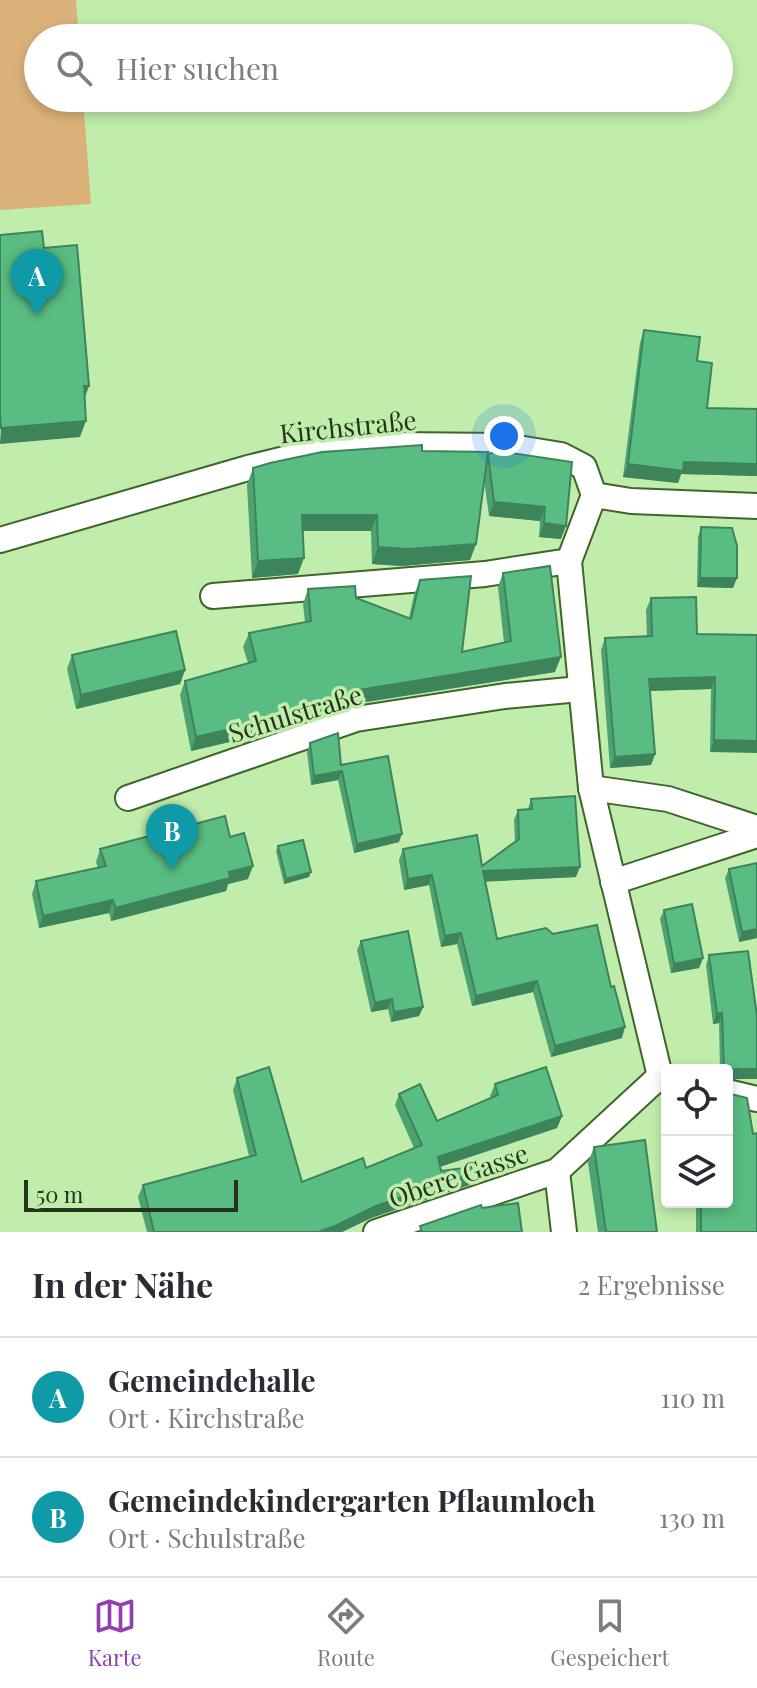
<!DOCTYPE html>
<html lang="de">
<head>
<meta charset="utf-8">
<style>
	:root { --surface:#fff; --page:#f2f2f3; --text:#2b2b33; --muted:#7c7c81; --line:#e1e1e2; --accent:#9240b0 }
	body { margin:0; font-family:"Playfair Display",serif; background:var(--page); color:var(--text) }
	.controls { position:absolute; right:24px; bottom:24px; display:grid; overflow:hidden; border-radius:8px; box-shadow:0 4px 12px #0003 }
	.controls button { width:72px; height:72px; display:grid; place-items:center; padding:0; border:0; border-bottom:2px solid var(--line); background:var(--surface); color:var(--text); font:40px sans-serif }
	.scale { position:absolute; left:24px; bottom:20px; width:214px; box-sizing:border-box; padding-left:8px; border:4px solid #24351b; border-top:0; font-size:22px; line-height:28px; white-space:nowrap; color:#24351b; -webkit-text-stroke:6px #c1edac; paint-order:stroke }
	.you { position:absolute; left:504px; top:436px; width:28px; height:28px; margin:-20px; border:6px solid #fff; border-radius:50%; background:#1a73e8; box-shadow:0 0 0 12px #1a73e833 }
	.badge { display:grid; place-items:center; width:52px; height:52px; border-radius:50%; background:var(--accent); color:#fff; font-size:26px; font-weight:700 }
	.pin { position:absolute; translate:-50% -66px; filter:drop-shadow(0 2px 4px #0008) }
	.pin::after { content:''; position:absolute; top:42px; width:28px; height:24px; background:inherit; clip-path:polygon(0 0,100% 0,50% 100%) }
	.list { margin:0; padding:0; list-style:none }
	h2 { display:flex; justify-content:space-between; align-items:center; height:104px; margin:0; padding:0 32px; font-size:34px }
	h2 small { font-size:26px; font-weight:400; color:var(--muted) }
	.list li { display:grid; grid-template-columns:52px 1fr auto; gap:24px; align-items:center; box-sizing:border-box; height:120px; padding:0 32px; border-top:2px solid var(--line) }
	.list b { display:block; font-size:30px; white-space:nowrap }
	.list p { margin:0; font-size:26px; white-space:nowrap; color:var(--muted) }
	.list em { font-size:26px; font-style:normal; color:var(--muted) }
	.icon { flex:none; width:44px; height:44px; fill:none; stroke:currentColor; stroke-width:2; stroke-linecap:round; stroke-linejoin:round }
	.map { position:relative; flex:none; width:757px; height:1232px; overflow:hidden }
	.search { position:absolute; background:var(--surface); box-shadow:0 4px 12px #0003; left:24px; right:24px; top:24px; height:88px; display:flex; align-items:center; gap:20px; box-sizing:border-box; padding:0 28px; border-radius:44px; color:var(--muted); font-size:30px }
	.sheet { height:344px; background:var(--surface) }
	nav { display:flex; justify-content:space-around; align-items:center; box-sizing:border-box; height:112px; border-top:2px solid var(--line); background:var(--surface); font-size:22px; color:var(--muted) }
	nav a { display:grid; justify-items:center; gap:4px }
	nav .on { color:var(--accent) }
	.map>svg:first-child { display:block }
	.green { fill:#dab279 }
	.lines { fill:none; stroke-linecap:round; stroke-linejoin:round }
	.minor-casing { stroke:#3f652a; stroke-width:28 }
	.minor { stroke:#fff; stroke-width:24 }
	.wall { fill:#4da270 }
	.shaded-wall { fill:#3e845b }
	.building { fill:#59bc82; stroke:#3e845b; stroke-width:2 }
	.labels { text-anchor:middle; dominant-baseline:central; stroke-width:7; stroke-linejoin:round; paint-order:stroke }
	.street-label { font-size:26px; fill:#24351b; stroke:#c1edac }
</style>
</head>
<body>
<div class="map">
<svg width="757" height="1232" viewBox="0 0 757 1232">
	<rect width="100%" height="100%" fill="#c1edac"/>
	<polygon class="green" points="0,0 76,0 79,38 38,38 38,98 83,98 91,204 0,210"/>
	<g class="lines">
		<defs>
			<g id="minor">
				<polyline points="0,540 248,468 313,452 396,445 505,446 561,455 584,467 594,495"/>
				<polyline points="569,561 591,788 660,1076"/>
				<polyline points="213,596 485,574 569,561 594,495 631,501 757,506"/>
				<polyline points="591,788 668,799 757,828"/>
				<polyline points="128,798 356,719 505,696 580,689"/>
				<polyline points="613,882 757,835"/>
				<polyline points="727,1092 757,1099"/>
				<polyline points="557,1171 564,1232"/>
				<polyline points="376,1232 557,1171 660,1076 667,1078"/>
			</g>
		</defs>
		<use href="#minor" class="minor-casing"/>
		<use href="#minor" class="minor"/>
	</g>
	<g class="wall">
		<polygon points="644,330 697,361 707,408 757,409 757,476 681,474 678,483 623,477 640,343"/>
		<polygon points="422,451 572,462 561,539 539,537 540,521 489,516 484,480 476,544 470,560 402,566 372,564 371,531 302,531 298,574 252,578 247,485 253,468"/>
		<polygon points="701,527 733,588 697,587 698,537"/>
		<polygon points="503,573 555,672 353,704 272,732 191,751 180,695 185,681 248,663 243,647 249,633 305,622 303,604 308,589 356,598 409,618 414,595 420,580 462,652 504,643 498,587"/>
		<polygon points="651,598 697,634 757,635 710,752 711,689 650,691 655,754 651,765 610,768 601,650 605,638 647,637 646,610"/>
		<polygon points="72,655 185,670 180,684 76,709 67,669"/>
		<polygon points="310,743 341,765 399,842 354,853 338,780 311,785 307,752"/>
		<polygon points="531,799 576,877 485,881 497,939 622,1038 551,1057 533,992 472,1006 457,944 441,947 429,885 404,890 399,860 403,849 482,866 515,843 514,820 518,810 528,809"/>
		<polygon points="230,837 248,879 228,884 226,891 111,921 109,913 39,928 32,894 36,881 98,868 96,862 100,849"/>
		<polygon points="278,846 309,877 284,884 276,851"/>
		<polygon points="729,869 757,938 739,942 725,878"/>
		<polygon points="664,910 703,958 699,968 671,973 660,919"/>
		<polygon points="361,941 423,1007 419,1016 391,1022 388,1009 371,1012 357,950"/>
		<polygon points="709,955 757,1016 757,1079 727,1079 727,1070 720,1070 719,1023 713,1024 706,965"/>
		<polygon points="237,1078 302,1182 366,1168 414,1148 395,1105 399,1094 437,1121 491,1098 490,1096 495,1084 562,1116 557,1128 440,1167 441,1171 473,1173 469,1185 371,1218 342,1232 147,1232 138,1197 143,1185 249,1156 233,1090"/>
		<polygon points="667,1096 667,1131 663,1107"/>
		<polygon points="753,1134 757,1232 696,1232 696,1202 727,1202"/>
		<polygon points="594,1147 657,1232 598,1232 588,1163"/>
	</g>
	<g class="shaded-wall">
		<polygon points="84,386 89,386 83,403"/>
		<polygon points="86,421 80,437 0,444 1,428"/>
		<polygon points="684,462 757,464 757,476 681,474 678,483 623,477 628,464"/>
		<polygon points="494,502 545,507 540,521 489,516"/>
		<polygon points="302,515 377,515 371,531 296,531"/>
		<polygon points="544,523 566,526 561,539 539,537"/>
		<polygon points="476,544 470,560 402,566 372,564 378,547"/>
		<polygon points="304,558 298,574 252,578 258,561"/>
		<polygon points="700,578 737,578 733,588 697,587"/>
		<polygon points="561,657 555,672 353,704 272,732 191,751 196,737 359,690"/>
		<polygon points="185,670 180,684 76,709 81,695"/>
		<polygon points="715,677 711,689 645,691 649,679"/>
		<polygon points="714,740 757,741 757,753 710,752"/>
		<polygon points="655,754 651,765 610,768 615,757"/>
		<polygon points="342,771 338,780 311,785 314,776"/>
		<polygon points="402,834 399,842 354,853 357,844"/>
		<polygon points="253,866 248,879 228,884 226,891 111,921 115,908 229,872"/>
		<polygon points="580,867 576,877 479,882 483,871"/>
		<polygon points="311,872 309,877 284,884 286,879"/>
		<polygon points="432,875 429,885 404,890 408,879"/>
		<polygon points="113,900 109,913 39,928 43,916"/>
		<polygon points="757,929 757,938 739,942 742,932"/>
		<polygon points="461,933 457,944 441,947 445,936"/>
		<polygon points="703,958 699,968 671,973 674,964"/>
		<polygon points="537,981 533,992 472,1006 476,996"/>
		<polygon points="392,999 388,1009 371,1012 375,1003"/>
		<polygon points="423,1007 419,1016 391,1022 394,1012"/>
		<polygon points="722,1013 719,1023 713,1024 717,1014"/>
		<polygon points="625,1027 622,1038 551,1057 555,1046"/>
		<polygon points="724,1069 757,1069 757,1079 727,1079 727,1070"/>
		<polygon points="562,1116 557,1128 433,1169 438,1157"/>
		<polygon points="473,1173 469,1185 371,1218 342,1232 318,1232 376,1206"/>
	</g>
	<g class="building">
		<polygon points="42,231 44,248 77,245 89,386 84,386 86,421 1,428 0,413 0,235"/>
		<polygon points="644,330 700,337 697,361 712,363 707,408 757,409 757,464 684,462 683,471 628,464"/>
		<polygon points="422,445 422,451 488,452 476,544 408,549 378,547 377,515 302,515 304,558 258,561 253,468 270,463 322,452"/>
		<polygon points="498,451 572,462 566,526 544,523 545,507 494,502 488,454"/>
		<polygon points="701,527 732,528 737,546 737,578 700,578"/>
		<polygon points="550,566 561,657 359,690 277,718 196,737 185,681 256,661 249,633 311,621 308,589 355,586 356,598 411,619 420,580 471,576 462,652 511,641 503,573"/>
		<polygon points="696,597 697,634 757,635 757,741 714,740 715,677 649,679 655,754 615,757 605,638 652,636 651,598"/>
		<polygon points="176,631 185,670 81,695 72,655"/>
		<polygon points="338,733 341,765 388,756 402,834 357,844 342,771 314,776 310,743"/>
		<polygon points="575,796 580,867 483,871 497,939 546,928 553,934 597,925 611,987 614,986 625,1027 555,1046 537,981 476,996 461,933 445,936 432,875 408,879 403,849 477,835 482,866 519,839 518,810 532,809 531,799"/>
		<polygon points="225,816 230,837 244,833 253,866 229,872 230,878 115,908 113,900 43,916 36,881 106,866 100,849"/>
		<polygon points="303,840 311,872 286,879 278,846"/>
		<polygon points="757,863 757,929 742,932 729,869"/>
		<polygon points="692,904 703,958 674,964 664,910"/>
		<polygon points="408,931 423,1007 394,1012 392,999 375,1003 361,941"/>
		<polygon points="748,951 757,1016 757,1069 724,1069 722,1013 717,1014 709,955"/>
		<polygon points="269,1067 302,1182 363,1158 366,1168 422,1145 399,1094 420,1084 437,1121 498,1095 495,1084 546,1067 562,1116 438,1157 441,1171 471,1167 473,1173 376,1206 335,1226 318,1232 154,1232 143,1185 256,1155 237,1078"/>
		<polygon points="727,1093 747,1098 753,1134 757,1133 757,1232 701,1232 701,1202 727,1202"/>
		<polygon points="645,1140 657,1232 606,1232 594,1147"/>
		<polygon points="518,1203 522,1232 422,1232 420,1226 481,1205 482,1208"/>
	</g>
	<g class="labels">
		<g class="street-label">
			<text transform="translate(348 426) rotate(-6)">Kirchstraße</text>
			<text transform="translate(295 713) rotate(-17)">Schulstraße</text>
			<text transform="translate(458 1175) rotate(-19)">Obere Gasse</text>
		</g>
	</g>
</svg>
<div class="controls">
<button><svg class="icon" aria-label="locate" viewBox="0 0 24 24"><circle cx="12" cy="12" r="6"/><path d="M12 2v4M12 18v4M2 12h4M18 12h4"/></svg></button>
<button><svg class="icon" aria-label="layers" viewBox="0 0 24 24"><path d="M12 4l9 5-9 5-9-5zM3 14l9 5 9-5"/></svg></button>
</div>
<div class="scale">50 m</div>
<div class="you"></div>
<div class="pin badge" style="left:37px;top:315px;background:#0f9aa8">A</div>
<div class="pin badge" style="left:172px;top:870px;background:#0f9aa8">B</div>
<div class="search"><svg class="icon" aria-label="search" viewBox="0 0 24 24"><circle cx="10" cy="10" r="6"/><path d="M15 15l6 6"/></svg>Hier suchen</div>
</div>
<section class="sheet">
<h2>In der Nähe<small>2 Ergebnisse</small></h2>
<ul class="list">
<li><span class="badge" style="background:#0f9aa8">A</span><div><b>Gemeindehalle</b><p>Ort · Kirchstraße</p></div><em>110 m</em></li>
<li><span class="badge" style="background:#0f9aa8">B</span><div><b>Gemeindekindergarten Pflaumloch</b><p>Ort · Schulstraße</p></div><em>130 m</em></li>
</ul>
</section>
<nav>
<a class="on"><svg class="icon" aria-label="map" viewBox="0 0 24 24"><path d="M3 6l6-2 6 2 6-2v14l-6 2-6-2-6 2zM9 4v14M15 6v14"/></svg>Karte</a>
<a><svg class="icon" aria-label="directions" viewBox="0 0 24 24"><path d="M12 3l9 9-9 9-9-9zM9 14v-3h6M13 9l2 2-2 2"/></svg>Route</a>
<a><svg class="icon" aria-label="saved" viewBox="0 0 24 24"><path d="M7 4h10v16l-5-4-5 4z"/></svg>Gespeichert</a>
</nav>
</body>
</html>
